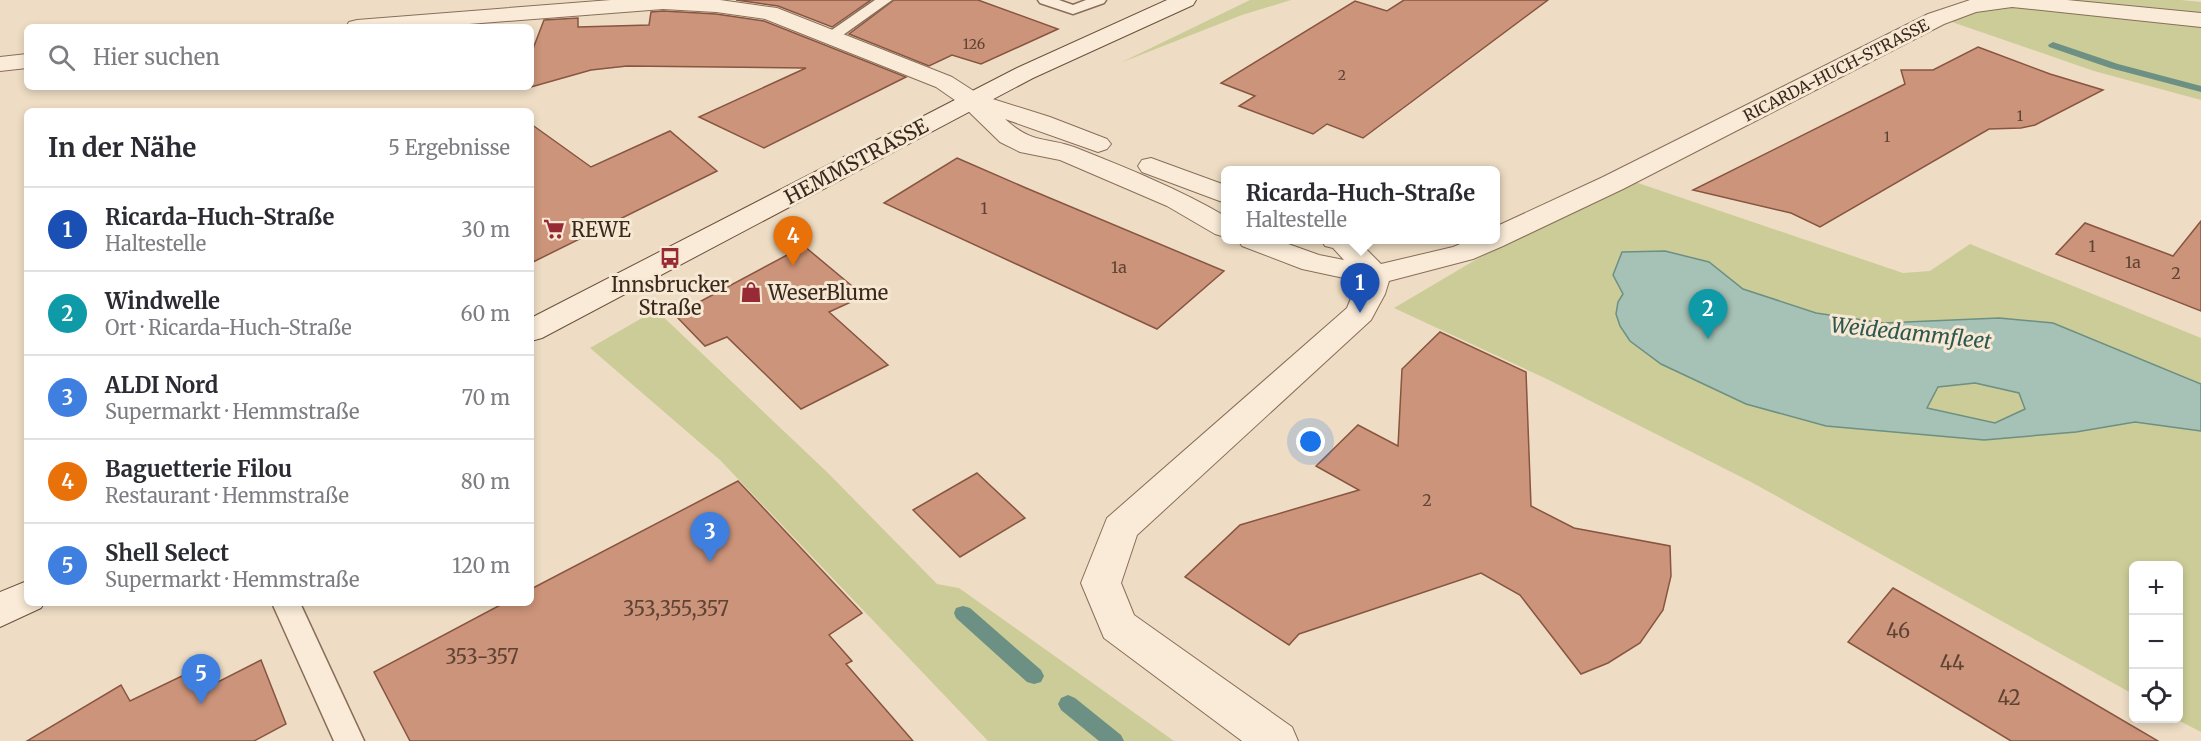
<!DOCTYPE html>
<html lang="de">
<head>
<meta charset="utf-8">
<style>
	:root { --surface:#fff; --page:#f7f7f7; --text:#2b2b33; --muted:#7c7c81; --line:#e1e1e2; --accent:#111827 }
	body { margin:0; font-family:Merriweather,serif; background:var(--page); color:var(--text) }
	.controls { position:absolute; right:18px; bottom:18px; display:grid; overflow:hidden; border-radius:9px; box-shadow:0 3px 9px #0003 }
	.controls button { width:54px; height:54px; display:grid; place-items:center; padding:0; border:0; border-bottom:2px solid var(--line); background:var(--surface); color:var(--text); font:30px sans-serif }
	.you { position:absolute; left:1311px; top:442px; width:21px; height:21px; margin:-15px; border:4px solid #fff; border-radius:50%; background:#1a73e8; box-shadow:0 0 0 9px #1a73e833 }
	.badge { display:grid; place-items:center; width:39px; height:39px; border-radius:50%; background:var(--accent); color:#fff; font-size:20px; font-weight:700 }
	.pin { position:absolute; translate:-50% -50px; filter:drop-shadow(0 2px 3px #0008) }
	.pin::after { content:''; position:absolute; top:32px; width:21px; height:18px; background:inherit; clip-path:polygon(0 0,100% 0,50% 100%) }
	.popup { position:absolute; left:1221px; top:166px; width:279px; height:78px; box-sizing:border-box; display:grid; place-content:center; border-radius:9px; background:var(--surface); filter:drop-shadow(0 2px 4px #0005); font-size:20px; white-space:nowrap; color:var(--muted) }
	.popup b { font-size:22px; color:var(--text) }
	.popup::after { content:''; position:absolute; left:50%; top:100%; margin-left:-12px; border:12px solid transparent; border-top-color:var(--surface) }
	.list { margin:0; padding:0; list-style:none }
	h2 { display:flex; justify-content:space-between; align-items:center; height:78px; margin:0; padding:0 24px; font-size:26px }
	h2 small { font-size:20px; font-weight:400; color:var(--muted) }
	.list li { display:grid; grid-template-columns:39px 1fr auto; gap:18px; align-items:center; box-sizing:border-box; height:84px; padding:0 24px; border-top:2px solid var(--line) }
	.list b { display:block; font-size:22px; white-space:nowrap }
	.list p { margin:0; font-size:20px; white-space:nowrap; color:var(--muted) }
	.list em { font-size:20px; font-style:normal; color:var(--muted) }
	.icon { flex:none; width:33px; height:33px; fill:none; stroke:currentColor; stroke-width:2; stroke-linecap:round; stroke-linejoin:round }
	.map { position:relative; flex:none; width:2201px; height:741px; overflow:hidden }
	.search { position:absolute; background:var(--surface); box-shadow:0 3px 9px #0003; left:24px; top:24px; width:510px; height:66px; display:flex; align-items:center; gap:15px; box-sizing:border-box; padding:0 21px; border-radius:9px; color:var(--muted); font-size:22px }
	.panel { position:absolute; background:var(--surface); box-shadow:0 3px 9px #0003; left:24px; top:108px; width:510px; height:498px; border-radius:9px }
	.map>svg:first-child { display:block }
	.green { fill:#cbcc97 }
	.water { fill:#a6c1b6; stroke:#6c9083; stroke-width:1.5; fill-rule:evenodd }
	.lines { fill:none; stroke-linecap:round; stroke-linejoin:round }
	.stream { fill:#6c9083; fill-rule:evenodd }
	.building { fill:#cc947a; stroke:#885540; stroke-width:1.5 }
	.lane-casing { stroke:#896e5a; stroke-width:3 }
	.street-casing { stroke:#896e5a; stroke-width:2 }
	.secondary-casing { stroke:#6b503d; stroke-width:2 }
	.lane { fill:#f9ebd7; fill-rule:evenodd }
	.street { fill:#f9ebd7; fill-rule:evenodd }
	.secondary { fill:#f9ebd7; fill-rule:evenodd }
	.labels { text-anchor:middle; dominant-baseline:central; stroke-width:6; stroke-linejoin:round; paint-order:stroke }
	.far-number-label { font-size:14px; fill:#5e4335 }
	.far-street-label { font-size:16px; fill:#39281e; stroke:#f6e8d3 }
	.number-label { font-size:16px; fill:#5e4335 }
	.street-label { font-size:20px; fill:#39281e; stroke:#f6e8d3 }
	.poi-label { font-size:20px; fill:#39281e; stroke:#f6e8d3; text-anchor:start }
	.near-number-label { font-size:20px; fill:#5e4335 }
	.water-label { font-size:21px; font-style:italic; fill:#2d5851; stroke:#f6e8d3 }
</style>
</head>
<body>
<div class="map">
<svg width="2201" height="741" viewBox="0 0 2201 741">
	<rect width="100%" height="100%" fill="#eeddc4"/>
	<g class="green">
		<polygon points="1250,0 1291,0 1242,15 1120,63"/>
		<polygon points="2052,0 2181,0 2201,2 2201,16"/>
		<polygon points="1997,5 2201,22 2201,100 2094,71 1949,21"/>
		<polygon points="1635,182 1903,273 1930,271 1970,244 2201,338 2201,732 2176,719 2178,718 2178,566 2134,566 2133,694 1751,482 1549,380 1394,308 1499,246"/>
		<polygon points="656,310 828,473 937,584 959,588 1174,741 988,741 720,460 590,348"/>
	</g>
	<path class="water" d="M1665 251 1709 262 1743 289 1816 313 1883 323 1999 318 2053 323 2201 384V431L2135 422 2076 432 1984 440 1826 426 1746 404 1661 364 1630 341 1620 326 1616 314 1618 302 1623 294 1613 275 1622 252ZM1975 383 2019 393 2025 409 1995 423 1927 408 1938 387Z"/>
	<g class="lines">
		<g class="stream">
			<polygon points="2053,42 2118,64 2201,86 2201,92 2110,68 2049,47 2048,45"/>
			<polygon points="963,606 970,608 1041,670 1044,676 1041,682 1034,684 1027,682 956,618 954,613 956,608"/>
			<polygon points="1068,695 1075,698 1121,735 1124,741 1099,741 1061,710 1058,704 1061,698"/>
		</g>
	</g>
	<g class="building">
		<polygon points="736,0 871,0 832,27 778,6"/>
		<polygon points="894,0 978,0 1058,29 981,64 952,55 929,66 849,34"/>
		<polygon points="1404,0 1548,0 1363,138 1327,124 1313,134 1239,106 1255,96 1221,83 1355,1 1387,11"/>
		<polygon points="663,11 716,14 764,21 906,77 764,148 699,117 806,68 627,66 591,70 531,87 531,54 544,20 578,18 578,27 649,25 651,12"/>
		<polygon points="1978,47 2050,74 2103,90 2035,125 2021,128 1989,129 1820,227 1791,213 1693,190 1905,84 1901,70 1933,70"/>
		<polygon points="531,124 591,167 670,131 717,171 531,263"/>
		<polygon points="957,158 1026,188 1224,271 1157,329 884,203"/>
		<polygon points="2201,221 2201,311 2056,254 2085,223 2173,256"/>
		<polygon points="804,246 864,296 829,312 888,365 801,409 727,337 705,346 675,315"/>
		<polygon points="1440,332 1526,372 1531,506 1574,528 1670,546 1671,576 1663,610 1640,643 1608,663 1581,674 1520,595 1481,573 1299,634 1289,645 1185,577 1240,525 1359,490 1316,466 1358,425 1398,446 1402,369"/>
		<polygon points="977,473 1025,518 960,557 913,510"/>
		<polygon points="738,481 862,613 829,635 852,661 846,664 913,741 410,741 374,672 504,603 531,603 531,589"/>
		<polygon points="1893,588 2059,683 2158,741 2011,741 1848,642"/>
		<polygon points="261,660 286,724 254,741 27,741 121,685 130,701 211,662 218,682"/>
	</g>
	<g class="lines">
		<defs>
			<g id="lane">
				<polygon points="875,0 892,0 836,40 826,40 823,37 826,34"/>
				<polygon points="1038,0 1059,0 1073,5 1086,0 1106,0 1104,3 1073,14 1040,3"/>
				<polygon points="272,603 300,603 364,741 334,741"/>
			</g>
			<g id="street">
				<path d="M611 0H720L777 8 952 77 980 95 1050 117 1107 139 1111 144 1107 149 1098 152 1005 119C1034 146 1047 136 1079 149 1129 169 1179 189 1225 216V237L1215 234 1167 206 1060 160 1020 152 1000 142 962 105 936 87 765 19 716 12 663 9 431 27H346L349 22 357 20Z"/>
				<polygon points="1970,0 2067,0 2201,13 2201,27 2012,7 1976,12 1944,24 1623,189 1503,246 1473,259 1389,281 1385,294 1371,320 1137,535 1121,583 1134,615 1292,727 1298,741 1242,741 1104,638 1081,583 1107,518 1347,308 1358,281 1302,269 1242,246 1238,240 1277,240 1319,255 1344,260 1333,248 1325,246 1321,240 1357,240 1381,264 1453,247 1470,240 1495,240 1495,227 1603,177 1928,14"/>
				<polygon points="27,54 27,68 0,71 0,57"/>
				<polygon points="1151,158 1225,185 1225,203 1142,172 1138,166 1142,160"/>
			</g>
			<g id="secondary">
				<polygon points="1167,0 1196,0 1193,5 1033,78 542,338 531,341 531,318 1017,68"/>
				<polygon points="27,581 27,603 44,603 41,608 0,627 0,592"/>
			</g>
		</defs>
		<use href="#lane" class="lane-casing"/>
		<use href="#street" class="street-casing"/>
		<use href="#secondary" class="secondary-casing"/>
		<use href="#lane" class="lane"/>
		<use href="#street" class="street"/>
		<use href="#secondary" class="secondary"/>
	</g>
	<defs>
		<symbol id="supermarket-bare" viewBox="-9 -9 18 18"><path d="M-6-5.5h2.5l.6 2H6L4.5 2H-2.5L-4.4-4H-6ZM-1.5 3.2a1.3 1.3 0 1 0 .1 0ZM3 3.2a1.3 1.3 0 1 0 .1 0Z" fill="#982a36" stroke="#f6e8d3" stroke-width="2.5" paint-order="stroke"/></symbol>
		<symbol id="bus-bare" viewBox="-9 -9 18 18"><path d="M-5-6H5V4H4V6H2V4H-2V6H-4V4H-5ZM-3.5-4V0h7V-4ZM-3.5 1.2v1.5H-2V1.2ZM2 1.2v1.5H3.5V1.2Z" fill="#982a36" stroke="#f6e8d3" stroke-width="2.5" paint-order="stroke"/></symbol>
		<symbol id="shop-bare" viewBox="-9 -9 18 18"><path d="M-5-2.5h2.3a2.7 3.5 0 0 1 5.4 0H5L5.5 6h-11ZM-1.5-2.5h3a1.5 2.3 0 0 0-3 0Z" fill="#982a36" stroke="#f6e8d3" stroke-width="2.5" paint-order="stroke"/></symbol>
	</defs>
	<g fill-rule="evenodd">
		<use href="#supermarket-bare" x="539" y="214" width="30" height="30"/>
		<use href="#bus-bare" x="655" y="243" width="30" height="30"/>
		<use href="#shop-bare" x="736" y="277" width="30" height="30"/>
	</g>
	<g class="labels">
		<g class="far-number-label">
			<text x="974" y="44">126</text>
			<text x="1342" y="75">2</text>
			<text x="2020" y="116">1</text>
			<text x="1887" y="137">1</text>
		</g>
		<g class="far-street-label">
			<text transform="translate(1836 70) rotate(-27)">RICARDA-HUCH-STRASSE</text>
		</g>
		<g class="number-label">
			<text x="984" y="208">1</text>
			<text x="2092" y="246">1</text>
			<text x="2133" y="262">1a</text>
			<text x="1119" y="267">1a</text>
			<text x="2176" y="273">2</text>
			<text x="1427" y="500">2</text>
		</g>
		<g class="street-label">
			<text transform="translate(856 161) rotate(-28)">HEMMSTRASSE</text>
		</g>
		<g class="poi-label">
			<text x="571" y="229">REWE</text>
			<text x="670" y="284" text-anchor="middle">Innsbrucker<tspan x="670" dy="23">Straße</tspan></text>
			<text x="768" y="292">WeserBlume</text>
		</g>
		<g class="near-number-label">
			<text x="676" y="608">353,355,357</text>
			<text x="1898" y="630">46</text>
			<text x="482" y="656">353-357</text>
			<text x="1952" y="662">44</text>
			<text x="2009" y="697">42</text>
		</g>
		<g class="water-label">
			<text transform="translate(1911 333) rotate(6)">Weidedammfleet</text>
		</g>
	</g>
</svg>
<div class="controls">
<button>+</button>
<button>−</button>
<button><svg class="icon" aria-label="locate" viewBox="0 0 24 24"><circle cx="12" cy="12" r="6"/><path d="M12 2v4M12 18v4M2 12h4M18 12h4"/></svg></button>
</div>
<div class="you"></div>
<div class="pin badge" style="left:1360px;top:313px;background:#1a4fb4">1</div>
<div class="popup"><b>Ricarda-Huch-Straße</b>Haltestelle</div>
<div class="pin badge" style="left:1708px;top:339px;background:#0f9aa8">2</div>
<div class="pin badge" style="left:710px;top:562px;background:#3f7fe0">3</div>
<div class="pin badge" style="left:793px;top:266px;background:#e8710a">4</div>
<div class="pin badge" style="left:201px;top:704px;background:#3f7fe0">5</div>
<div class="search"><svg class="icon" aria-label="search" viewBox="0 0 24 24"><circle cx="10" cy="10" r="6"/><path d="M15 15l6 6"/></svg>Hier suchen</div>
<section class="panel">
<h2>In der Nähe<small>5 Ergebnisse</small></h2>
<ul class="list">
<li><span class="badge" style="background:#1a4fb4">1</span><div><b>Ricarda-Huch-Straße</b><p>Haltestelle</p></div><em>30 m</em></li>
<li><span class="badge" style="background:#0f9aa8">2</span><div><b>Windwelle</b><p>Ort · Ricarda-Huch-Straße</p></div><em>60 m</em></li>
<li><span class="badge" style="background:#3f7fe0">3</span><div><b>ALDI Nord</b><p>Supermarkt · Hemmstraße</p></div><em>70 m</em></li>
<li><span class="badge" style="background:#e8710a">4</span><div><b>Baguetterie Filou</b><p>Restaurant · Hemmstraße</p></div><em>80 m</em></li>
<li><span class="badge" style="background:#3f7fe0">5</span><div><b>Shell Select</b><p>Supermarkt · Hemmstraße</p></div><em>120 m</em></li>
</ul>
</section>
</div>
</body>
</html>
